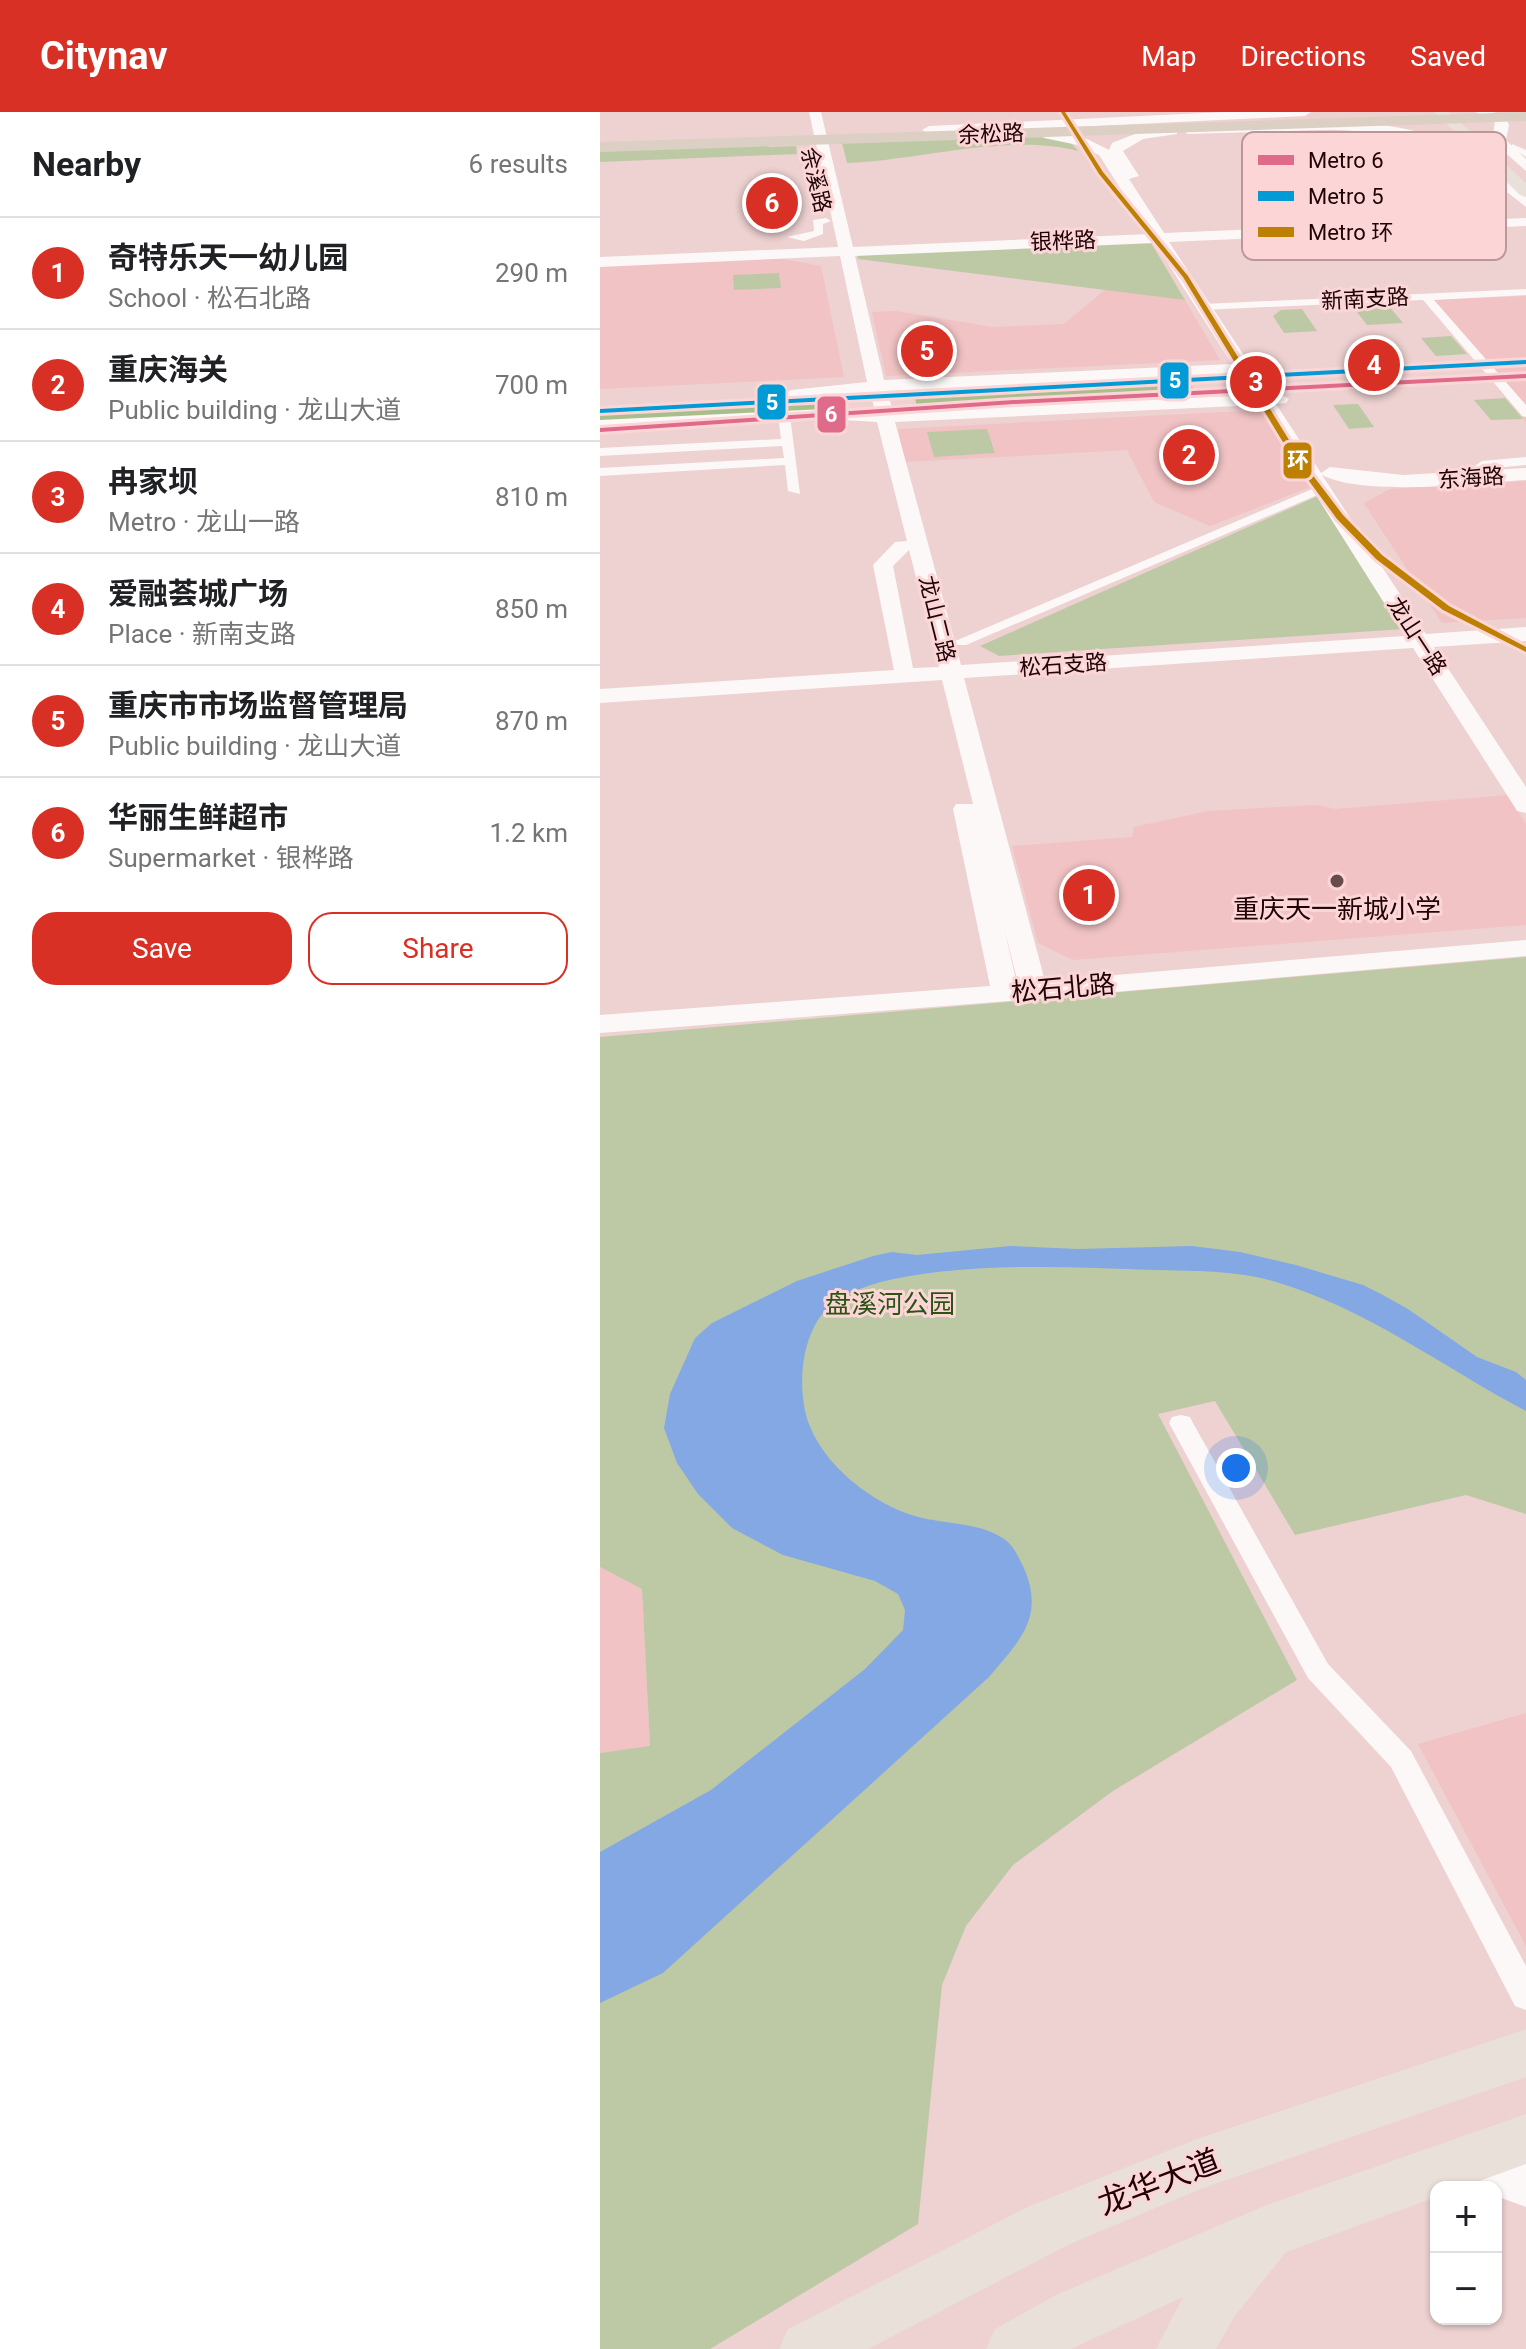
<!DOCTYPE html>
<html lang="en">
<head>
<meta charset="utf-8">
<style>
	:root { --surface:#fff; --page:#f2f2f2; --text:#202124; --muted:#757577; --line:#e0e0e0; --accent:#d93025 }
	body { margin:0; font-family:Roboto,"Noto Sans SC",sans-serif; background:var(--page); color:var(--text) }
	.controls { position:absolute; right:24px; bottom:24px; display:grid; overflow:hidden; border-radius:16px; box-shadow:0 2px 6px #0004 }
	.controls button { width:72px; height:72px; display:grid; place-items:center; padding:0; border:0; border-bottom:2px solid var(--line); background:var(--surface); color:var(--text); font:40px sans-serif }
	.you { position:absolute; left:636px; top:1356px; width:28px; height:28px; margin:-20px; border:6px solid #fff; border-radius:50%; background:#1a73e8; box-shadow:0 0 0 12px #1a73e833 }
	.badge { display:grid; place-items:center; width:52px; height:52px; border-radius:50%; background:var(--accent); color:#fff; font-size:26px; font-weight:700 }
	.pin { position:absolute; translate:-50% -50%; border:4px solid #fff; box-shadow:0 2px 8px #0006 }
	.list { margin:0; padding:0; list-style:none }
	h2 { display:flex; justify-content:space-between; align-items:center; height:104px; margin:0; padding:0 32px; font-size:34px }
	h2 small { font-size:26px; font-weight:400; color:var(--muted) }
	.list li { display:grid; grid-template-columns:52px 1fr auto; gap:24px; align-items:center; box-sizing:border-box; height:112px; padding:0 32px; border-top:2px solid var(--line) }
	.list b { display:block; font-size:30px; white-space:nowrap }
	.list p { margin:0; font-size:26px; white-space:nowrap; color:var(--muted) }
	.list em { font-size:26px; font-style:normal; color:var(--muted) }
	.actions { display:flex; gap:16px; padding:24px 32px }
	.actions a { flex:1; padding:18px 0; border:2px solid var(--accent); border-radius:24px; text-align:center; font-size:28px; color:var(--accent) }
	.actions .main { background:var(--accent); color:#fff }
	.map { position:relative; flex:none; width:926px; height:2237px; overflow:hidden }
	header { display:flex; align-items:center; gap:48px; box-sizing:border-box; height:112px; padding:0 40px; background:var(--accent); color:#fff }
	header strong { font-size:38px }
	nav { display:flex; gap:44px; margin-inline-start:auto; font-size:28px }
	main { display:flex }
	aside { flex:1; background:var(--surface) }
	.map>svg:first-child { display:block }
	.built { fill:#f1c3c4 }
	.green { fill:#bdc9a5 }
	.forest { fill:#a9bf8b }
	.water { fill:#84a8e4 }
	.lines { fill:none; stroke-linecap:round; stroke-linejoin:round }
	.street { fill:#fcf8f8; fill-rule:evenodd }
	.secondary { fill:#fcf8f8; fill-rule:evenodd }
	.primary { fill:#e9e0d9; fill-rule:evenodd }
	.highway { fill:#dcd0c4; fill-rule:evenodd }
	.metro-1-casing { stroke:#fcd6d7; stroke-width:6 }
	.metro-2-casing { stroke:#fcd6d7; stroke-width:6 }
	.metro-3-casing { stroke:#fcd6d7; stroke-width:6 }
	.metro-1 { fill:#e06a8a; fill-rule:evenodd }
	.metro-2 { fill:#029bd5; fill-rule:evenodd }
	.metro-3 { fill:#bd8002; fill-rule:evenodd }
	.poi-dot { fill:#674b4d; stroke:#fcd6d7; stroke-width:3 }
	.labels { text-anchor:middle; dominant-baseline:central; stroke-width:6; stroke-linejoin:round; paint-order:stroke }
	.far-street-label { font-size:22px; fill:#1f0306; stroke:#fcd6d7 }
	.poi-label { font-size:26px; fill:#1f0306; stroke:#fcd6d7 }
	.street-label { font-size:26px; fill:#1f0306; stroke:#fcd6d7 }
	.park-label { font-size:26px; fill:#2b5413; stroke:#fcd6d7 }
	.near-street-label { font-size:32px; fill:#1f0306; stroke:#fcd6d7 }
	.key { fill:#fcd6d7; stroke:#ba9798; stroke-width:2 }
	.key-label { font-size:22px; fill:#1f0306 }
	.line-badge { stroke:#fcd6d7; stroke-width:3 }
	.badge-label { font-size:22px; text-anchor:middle; font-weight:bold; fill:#fff }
</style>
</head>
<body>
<header>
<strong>Citynav</strong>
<nav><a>Map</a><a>Directions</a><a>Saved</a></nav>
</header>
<main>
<aside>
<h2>Nearby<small>6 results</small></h2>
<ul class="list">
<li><span class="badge">1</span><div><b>奇特乐天一幼儿园</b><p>School · 松石北路</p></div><em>290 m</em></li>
<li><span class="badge">2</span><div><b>重庆海关</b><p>Public building · 龙山大道</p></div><em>700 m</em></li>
<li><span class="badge">3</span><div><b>冉家坝</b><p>Metro · 龙山一路</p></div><em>810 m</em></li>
<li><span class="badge">4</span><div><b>爱融荟城广场</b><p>Place · 新南支路</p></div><em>850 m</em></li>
<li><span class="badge">5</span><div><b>重庆市市场监督管理局</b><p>Public building · 龙山大道</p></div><em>870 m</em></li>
<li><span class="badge">6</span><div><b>华丽生鲜超市</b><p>Supermarket · 银桦路</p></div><em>1.2 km</em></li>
</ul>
<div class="actions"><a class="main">Save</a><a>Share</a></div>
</aside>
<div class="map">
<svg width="926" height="2237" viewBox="0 0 926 2237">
	<rect width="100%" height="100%" fill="#eed1d1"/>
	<g class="built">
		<polygon points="178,146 221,154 244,265 0,277 0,154"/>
		<polygon points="506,177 585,188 620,248 286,264 272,200 296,199 392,215 464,212"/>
		<polygon points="926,184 926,310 823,188"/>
		<polygon points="664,298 713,374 610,414 554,390 527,338 305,350 298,317"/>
		<polygon points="926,369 926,506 842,511 764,391 790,377"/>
		<polygon points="908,683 926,712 926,813 473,848 438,831 412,734 532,725 534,715 608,699 718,693 736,697"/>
		<polygon points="0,1455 42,1477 50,1635 0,1641"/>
		<polygon points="926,1601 926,1834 818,1632"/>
	</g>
	<g class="green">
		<path d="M434 25C449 26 470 25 478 39 406 21 321 48 247 51L242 31Z"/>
		<polygon points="168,31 169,35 196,34 197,42 0,50 0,37"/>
		<polygon points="550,129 585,188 258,147 257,141"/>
		<polygon points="179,161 181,176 134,178 133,163"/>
		<polygon points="788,193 803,211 767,213 753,195"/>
		<polygon points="702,197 717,219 684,221 673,204 681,198"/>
		<polygon points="851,224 867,242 836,244 821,226"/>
		<polygon points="905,286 923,307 891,308 874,288"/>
		<polygon points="758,292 774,315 749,317 733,293"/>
		<polygon points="387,317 395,341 334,345 327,320"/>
		<polygon points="718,384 804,517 399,544 380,534"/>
		<polygon points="926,845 926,1402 866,1383 695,1423 615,1289 558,1302 697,1568 513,1679 413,1753 366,1814 342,1873 318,2112 110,2237 0,2237 0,1641 50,1634 42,1477 0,1455 0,925"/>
	</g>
	<g class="forest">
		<polygon points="587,266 599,287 366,298 364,292 317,294 313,279"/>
		<polygon points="221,286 223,298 0,309 0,296"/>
	</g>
	<path class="water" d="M410 1134 478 1137 592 1134 640 1140 696 1153 763 1173 781 1182 808 1197 877 1245 916 1260 926 1268V1299C839 1253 770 1198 673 1169 635 1158 593 1159 554 1158 468 1155 378 1150 294 1167 265 1173 230 1185 215 1213 202 1238 200 1267 204 1293 211 1343 267 1390 315 1404 341 1412 377 1410 401 1425 413 1432 417 1442 423 1454 446 1505 420 1528 389 1565L63 1861 0 1891V1740L111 1678 265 1557 303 1518 305 1498 298 1482 275 1469 183 1443 132 1416 98 1382 77 1351 64 1316 70 1282 95 1226 112 1211 197 1169 273 1144 292 1140 317 1143Z"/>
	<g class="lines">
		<g class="street">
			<polygon points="750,12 753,17 588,22 584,19 588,16"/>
			<polygon points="912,32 926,38 926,45 912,36"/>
			<polygon points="226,106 231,109 223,112 223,122 204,129 187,125 214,119 213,108"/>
			<polygon points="926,177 926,183 834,188 926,293 926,305 922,304 823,188 603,198 597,195 603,192"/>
			<polygon points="184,300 190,304 200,382 188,379 185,353 0,364 0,356 184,346 182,334 0,344 0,336 181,327 178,304"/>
			<polygon points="926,345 926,353 885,357 882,359 887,365 880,369 869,358 882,349"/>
			<polygon points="717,375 729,378 366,533 356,533 353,530"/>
			<polygon points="581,1303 590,1305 593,1311 728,1552 811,1639 926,1854 926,1898 915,1894 791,1655 708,1566 569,1311 572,1305"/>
		</g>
		<g class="secondary">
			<path d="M209 0H221L253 135 549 122 499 43 478 33 444 26 442 23 449 19 487 27 509 38 512 31 540 20 577 16V22L543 27 523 39 539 64 529 67 564 121 926 106V114L569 130 649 251 665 252 668 256 655 261 669 282H680L689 287 686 291 676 292 721 361 730 355 803 363 926 356V368C877 371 765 385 722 363L826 522 926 515V529L834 535 926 675V701L917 699 914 694 813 536 364 566 445 869 926 828V844L434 887 0 921V903L390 874 353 697 356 692H373L342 568 0 591V577L294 558 273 453 295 430 307 429 277 310 225 307 0 318V308L225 297 275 299 270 280 191 288 182 283 191 278 267 270 240 144 0 155V145L238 135ZM555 131 632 252 284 268 255 144ZM639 262 652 283 293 299 287 279ZM659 293 805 524 361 553 295 310ZM309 438 339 555 313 556 293 454ZM404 816 418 871 417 872Z"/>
			<polygon points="625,0 711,0 705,4 329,22 322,18 329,14"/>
			<polygon points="875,0 893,0 905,4 909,13 906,28 926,47 926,59 892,29 895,9"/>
			<path d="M728 10C816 11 859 25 926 84V95L875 55 832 31 789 21 723 17 722 14Z"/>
			<polygon points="858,2030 926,2047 926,2095 896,2084 896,2075 856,2075 841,2069 834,2053 841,2037"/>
		</g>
		<g class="primary">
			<polygon points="834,0 849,0 926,71 926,85 920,83"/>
			<polygon points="926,1917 926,1965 603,2076 470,2132 268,2237 179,2237 188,2217 430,2094 597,2027"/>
			<polygon points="926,2002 926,2052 863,2075 836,2075 836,2085 686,2140 634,2205 616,2237 556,2237 583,2185 471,2237 386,2237 395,2217 456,2183 669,2092"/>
		</g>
		<polygon class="highway" points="926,0 926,9 0,40 0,30"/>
		<defs>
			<polygon id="metro-1" points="926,262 926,266 414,292 0,320 0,316 414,288"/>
			<polygon id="metro-2" points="926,248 926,252 0,301 0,297"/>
			<polygon id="metro-3" points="461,0 465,0 503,60 588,164 702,349 743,403 782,443 849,494 926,535 926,540 843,498 776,447 737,407 695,350 583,165 499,62"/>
		</defs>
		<use href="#metro-1" class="metro-1-casing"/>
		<use href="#metro-2" class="metro-2-casing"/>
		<use href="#metro-3" class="metro-3-casing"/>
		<use href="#metro-1" class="metro-1"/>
		<use href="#metro-2" class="metro-2"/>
		<use href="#metro-3" class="metro-3"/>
	</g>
	<circle class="poi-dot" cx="737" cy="769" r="8"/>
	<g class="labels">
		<g class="far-street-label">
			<text transform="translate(391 22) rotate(-2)">余松路</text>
			<text transform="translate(216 68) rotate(77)">余溪路</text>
			<text transform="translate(463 129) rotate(-2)">银桦路</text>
			<text transform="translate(765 187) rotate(-3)">新南支路</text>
			<text transform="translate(871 366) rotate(-4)">东海路</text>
			<text transform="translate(337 507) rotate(76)">龙山二路</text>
			<text transform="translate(817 524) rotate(57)">龙山一路</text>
			<text transform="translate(463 553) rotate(-4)">松石支路</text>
		</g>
		<g class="poi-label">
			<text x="737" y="797">重庆天一新城小学</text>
		</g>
		<g class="street-label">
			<text transform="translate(463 876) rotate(-5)">松石北路</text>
		</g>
		<g class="park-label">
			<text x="290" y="1192">盘溪河公园</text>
		</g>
		<g class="near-street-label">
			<text transform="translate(559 2070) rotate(-21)">龙华大道</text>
		</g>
	</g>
	<rect x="642" y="20" width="264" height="128" rx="12" class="key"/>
	<rect x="658" y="43" width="36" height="10" fill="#e06a8a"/>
	<rect x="658" y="79" width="36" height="10" fill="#029bd5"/>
	<rect x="658" y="115" width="36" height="10" fill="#bd8002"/>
	<g class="key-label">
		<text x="708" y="56">Metro 6</text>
		<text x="708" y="92">Metro 5</text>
		<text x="708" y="128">Metro 环</text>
	</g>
	<g class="line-badge">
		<rect x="559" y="249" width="31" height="39" rx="8" fill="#029bd5"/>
		<rect x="156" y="271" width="31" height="38" rx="8" fill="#029bd5"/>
		<rect x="216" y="283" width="31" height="39" rx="8" fill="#e06a8a"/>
		<rect x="682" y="329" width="31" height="39" rx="8" fill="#bd8002"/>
	</g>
	<g class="badge-label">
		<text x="575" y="276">5</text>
		<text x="172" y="298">5</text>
		<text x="231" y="310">6</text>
		<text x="698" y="356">环</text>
	</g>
</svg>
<div class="controls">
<button>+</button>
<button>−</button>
</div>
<div class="you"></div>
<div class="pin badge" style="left:489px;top:783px">1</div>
<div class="pin badge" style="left:589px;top:343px">2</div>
<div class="pin badge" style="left:656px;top:270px">3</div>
<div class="pin badge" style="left:774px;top:253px">4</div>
<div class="pin badge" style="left:327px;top:239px">5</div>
<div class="pin badge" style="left:172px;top:91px">6</div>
</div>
</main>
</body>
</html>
